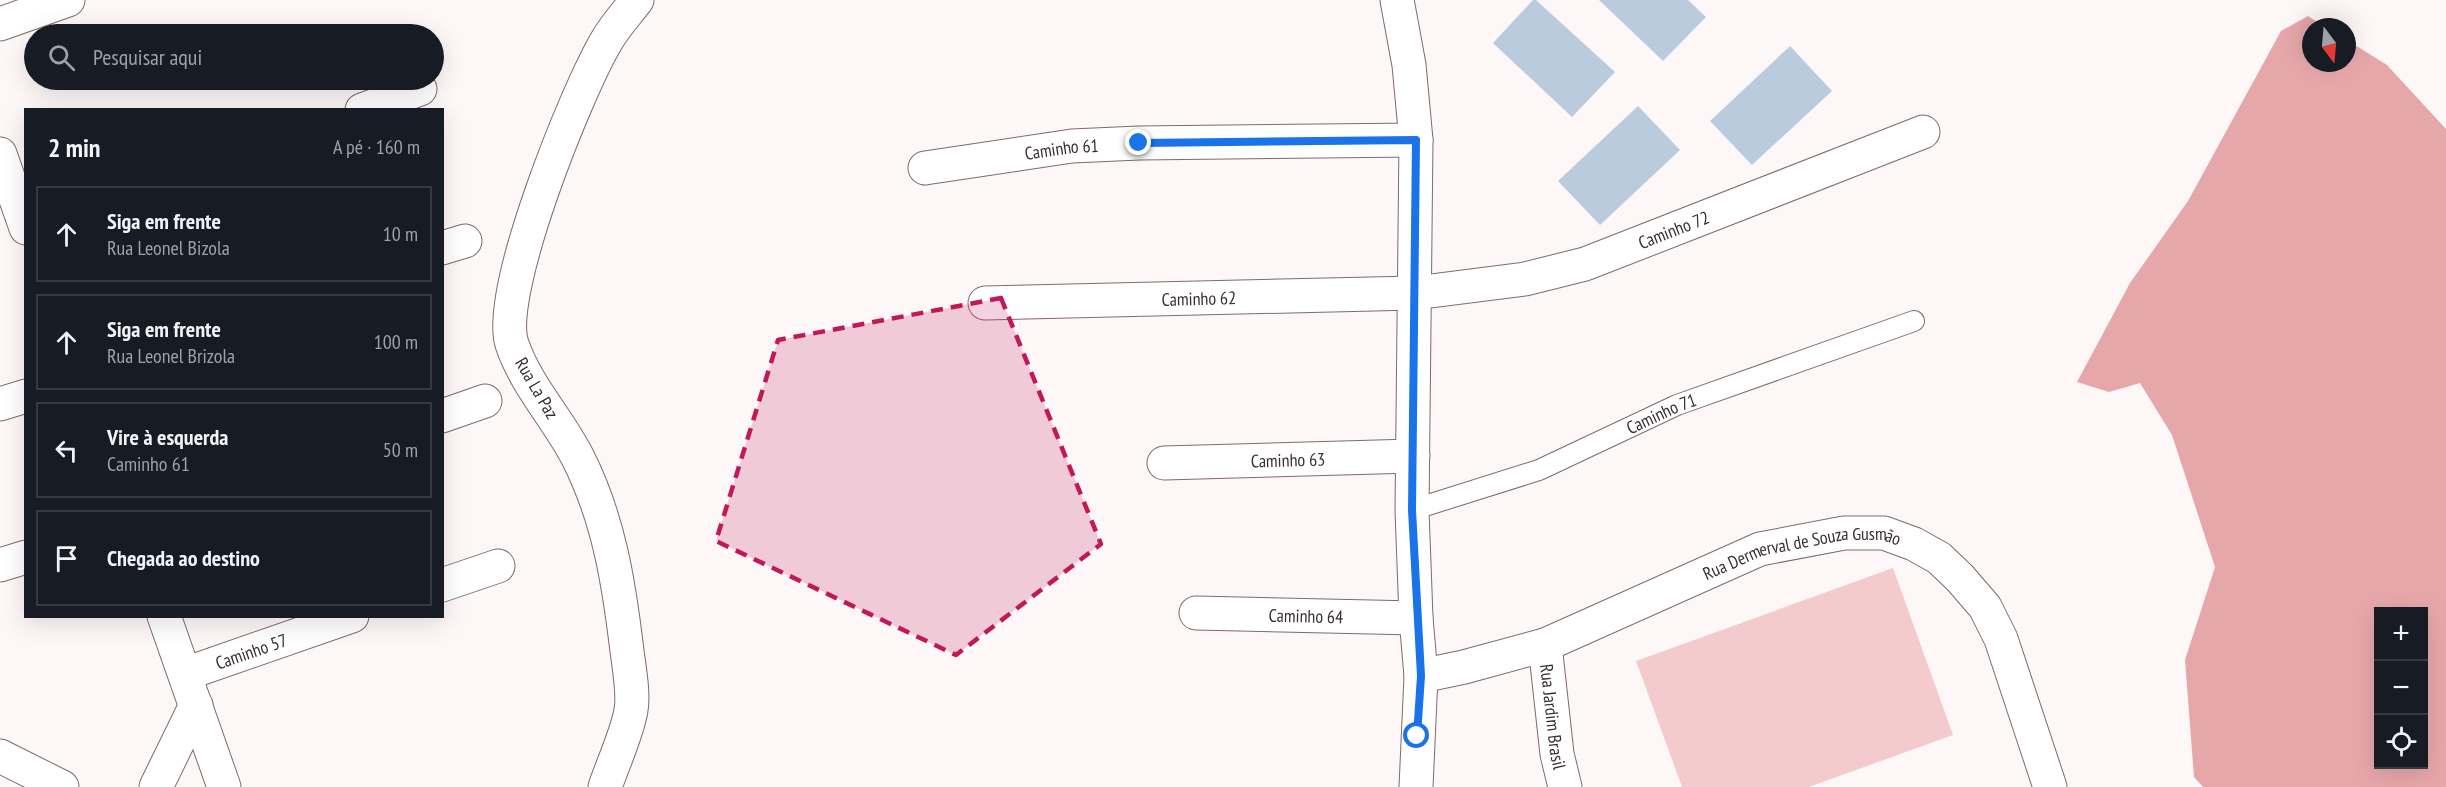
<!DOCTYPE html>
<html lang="pt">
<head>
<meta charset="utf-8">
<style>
	:root { --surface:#171b24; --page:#20242c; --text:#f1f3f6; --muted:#9ea1a6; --line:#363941 }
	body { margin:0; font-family:"PT Sans Narrow",sans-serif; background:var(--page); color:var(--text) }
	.controls { position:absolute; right:18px; bottom:18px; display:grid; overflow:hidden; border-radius:0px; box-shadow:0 6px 24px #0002 }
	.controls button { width:54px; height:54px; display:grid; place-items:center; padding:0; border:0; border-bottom:2px solid var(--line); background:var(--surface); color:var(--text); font:30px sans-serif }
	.compass { position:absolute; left:2302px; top:18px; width:54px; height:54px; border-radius:50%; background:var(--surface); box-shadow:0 6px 24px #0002; rotate:164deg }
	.stop { position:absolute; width:18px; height:18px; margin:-14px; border:4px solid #1a73e8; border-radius:50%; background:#fff }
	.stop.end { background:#1a73e8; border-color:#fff; box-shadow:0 2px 6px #0008 }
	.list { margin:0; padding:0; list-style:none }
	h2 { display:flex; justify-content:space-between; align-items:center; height:78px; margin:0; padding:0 24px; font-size:26px }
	h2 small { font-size:20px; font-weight:400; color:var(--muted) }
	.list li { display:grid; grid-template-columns:39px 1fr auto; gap:18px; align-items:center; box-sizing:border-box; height:96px; margin:0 12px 12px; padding:0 12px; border:2px solid var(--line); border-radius:0px }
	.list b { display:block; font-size:22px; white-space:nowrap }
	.list p { margin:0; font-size:20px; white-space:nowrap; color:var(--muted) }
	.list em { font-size:20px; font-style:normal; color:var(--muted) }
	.icon { flex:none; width:33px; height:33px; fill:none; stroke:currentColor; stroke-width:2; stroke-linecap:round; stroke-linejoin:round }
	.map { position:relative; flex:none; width:2446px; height:787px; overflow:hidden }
	.search { position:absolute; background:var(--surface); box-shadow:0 6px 24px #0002; left:24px; top:24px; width:420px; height:66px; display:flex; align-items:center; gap:15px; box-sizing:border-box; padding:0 21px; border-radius:33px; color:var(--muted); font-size:22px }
	.panel { position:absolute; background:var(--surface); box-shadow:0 6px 24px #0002; left:24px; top:108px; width:420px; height:510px; border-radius:0px }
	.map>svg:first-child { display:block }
	.green { fill:#f3cbcc }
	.forest { fill:#e6a7aa; fill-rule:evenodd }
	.building { fill:#bacbde }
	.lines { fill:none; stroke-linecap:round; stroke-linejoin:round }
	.service-casing { stroke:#83696a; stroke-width:22 }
	.minor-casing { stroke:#83696a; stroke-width:35 }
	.tertiary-casing { stroke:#83696a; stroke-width:35 }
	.service { stroke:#fff; stroke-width:20 }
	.minor { stroke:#fff; stroke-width:33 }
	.tertiary { stroke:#fff; stroke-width:33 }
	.route { stroke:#1a73e8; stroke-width:8 }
	.marked { fill:#c2185b; fill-opacity:0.2; stroke:#c2185b; stroke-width:4.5; stroke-dasharray:12 8; stroke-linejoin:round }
	.labels { text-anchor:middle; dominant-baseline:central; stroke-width:6; stroke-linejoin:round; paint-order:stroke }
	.street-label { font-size:18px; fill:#392e2f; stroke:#fff }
</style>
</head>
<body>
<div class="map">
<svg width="2446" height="787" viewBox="0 0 2446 787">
	<rect width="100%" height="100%" fill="#fdf7f8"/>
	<polygon class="green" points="1893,568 1953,735 1809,787 1682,787 1636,661"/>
	<path class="forest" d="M2308 16 2325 27H2311V63H2347V40L2387 65 2446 129V787H2203L2194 777 2185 660 2215 567 2172 435 2140 383 2109 392 2077 382 2130 283 2188 201 2281 31ZM2378 612H2424V764H2378Z"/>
	<g class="building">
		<polygon points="1533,0 1536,0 1615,72 1572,117 1493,43"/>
		<polygon points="1599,0 1688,0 1706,17 1663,61"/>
		<polygon points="1790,46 1832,91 1752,165 1710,121"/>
		<polygon points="1638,106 1680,150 1600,225 1558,181"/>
	</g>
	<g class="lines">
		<defs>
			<g id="service">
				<path id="s1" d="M1412 510 1539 470 1677 405 1914 321"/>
			</g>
			<g id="minor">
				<polyline points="1397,0 1409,65 1416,140 1412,510 1416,618 1421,676 1416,787"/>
				<polyline points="362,110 420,89"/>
				<polyline points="0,154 26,228"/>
				<path id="s2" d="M925 168 1072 146 1139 143 1416 140"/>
				<polyline points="442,248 465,241"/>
				<path id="s3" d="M985 303 1415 293 1525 279 1585 264 1923 132"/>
				<polyline points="0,404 26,396"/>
				<polyline points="442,416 485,401"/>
				<path id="s4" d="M1164 463 1413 456"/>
				<polyline points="0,565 26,557"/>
				<polyline points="442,585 498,566"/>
				<path id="s5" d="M1196 613 1416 618"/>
				<polyline points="164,616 224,787"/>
				<path id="s6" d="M1545 645 1557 754 1565 787"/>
				<path id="s7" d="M185 674 352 616"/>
				<path id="s8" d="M1421 676 1464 667 1545 645 1760 549 1844 533H1884L1914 544 1939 558 1960 578 1985 607 2001 639 2050 787"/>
				<polyline points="0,756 62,787"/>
				<polyline points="156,787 196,705"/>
				<path d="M605 787C612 766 628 731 631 710 634 694 629 667 627 651 619 584 609 519 578 458 559 420 526 386 512 344 495 293 577 90 607 40 615 26 627 13 637 0"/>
			</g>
			<polyline id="tertiary" points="0,24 68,0"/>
		</defs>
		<use href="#service" class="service-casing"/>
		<use href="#minor" class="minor-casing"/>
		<use href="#tertiary" class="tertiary-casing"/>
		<use href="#service" class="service"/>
		<use href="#minor" class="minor"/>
		<use href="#tertiary" class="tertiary"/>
	</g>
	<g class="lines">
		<polyline class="route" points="1139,143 1416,140 1412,510 1421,676 1417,736"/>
	</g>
	<path class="marked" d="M1001 298 1101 544 956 655 716 541 778 340Z"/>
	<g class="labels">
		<g class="street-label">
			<text stroke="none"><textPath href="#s2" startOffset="138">Caminho 61</textPath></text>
			<text stroke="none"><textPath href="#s3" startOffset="698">Caminho 72</textPath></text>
			<text stroke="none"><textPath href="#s3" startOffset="214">Caminho 62</textPath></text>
			<text transform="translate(537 388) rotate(60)">Rua La Paz</text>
			<text stroke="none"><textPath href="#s1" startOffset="268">Caminho 71</textPath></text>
			<text stroke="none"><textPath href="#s4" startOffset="124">Caminho 63</textPath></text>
			<text stroke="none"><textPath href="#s8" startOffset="404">Rua Dermerval de Souza Gusmão</textPath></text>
			<text stroke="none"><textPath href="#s5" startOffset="110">Caminho 64</textPath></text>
			<text stroke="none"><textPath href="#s7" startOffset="70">Caminho 57</textPath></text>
			<text stroke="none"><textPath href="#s6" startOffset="72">Rua Jardim Brasil</textPath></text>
		</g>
	</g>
</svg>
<div class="controls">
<button>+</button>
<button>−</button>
<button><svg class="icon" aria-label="locate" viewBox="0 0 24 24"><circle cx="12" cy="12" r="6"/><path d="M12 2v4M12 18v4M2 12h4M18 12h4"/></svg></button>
</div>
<svg class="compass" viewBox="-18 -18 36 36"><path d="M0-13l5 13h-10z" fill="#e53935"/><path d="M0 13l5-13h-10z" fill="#9ea1a6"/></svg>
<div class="stop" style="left:1417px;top:736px"></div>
<div class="stop end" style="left:1139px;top:143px"></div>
<div class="search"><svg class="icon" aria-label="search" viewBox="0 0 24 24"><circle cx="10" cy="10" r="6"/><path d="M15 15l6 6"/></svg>Pesquisar aqui</div>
<section class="panel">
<h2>2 min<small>A pé · 160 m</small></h2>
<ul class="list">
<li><svg class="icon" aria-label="ahead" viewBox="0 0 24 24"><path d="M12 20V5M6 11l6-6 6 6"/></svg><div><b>Siga em frente</b><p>Rua Leonel Bizola</p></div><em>10 m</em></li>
<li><svg class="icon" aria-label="ahead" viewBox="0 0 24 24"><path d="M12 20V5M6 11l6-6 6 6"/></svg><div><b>Siga em frente</b><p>Rua Leonel Brizola</p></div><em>100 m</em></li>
<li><svg class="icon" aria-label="left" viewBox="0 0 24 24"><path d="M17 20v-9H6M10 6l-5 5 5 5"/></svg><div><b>Vire à esquerda</b><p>Caminho 61</p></div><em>50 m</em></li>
<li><svg class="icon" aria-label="arrive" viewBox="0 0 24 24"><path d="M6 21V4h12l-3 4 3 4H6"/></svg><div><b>Chegada ao destino</b></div></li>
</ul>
</section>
</div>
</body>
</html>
